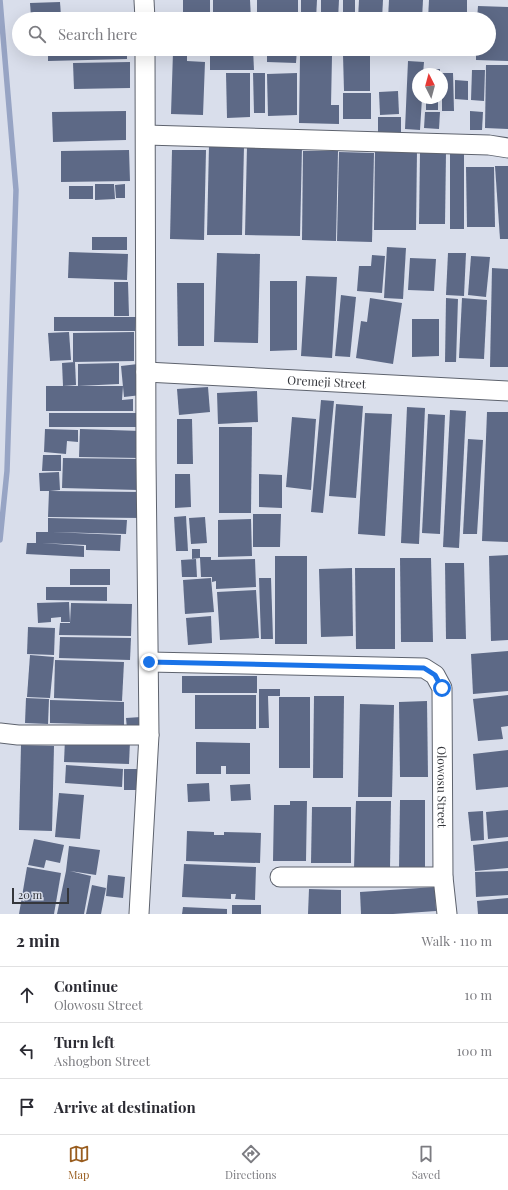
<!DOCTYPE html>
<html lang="en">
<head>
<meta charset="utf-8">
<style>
	:root { --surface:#fff; --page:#f2f2f3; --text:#2b2b33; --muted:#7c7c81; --line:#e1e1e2; --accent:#995d1f }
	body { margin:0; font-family:"Playfair Display",serif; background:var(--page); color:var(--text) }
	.compass { position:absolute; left:412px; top:68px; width:36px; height:36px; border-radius:50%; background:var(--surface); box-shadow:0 4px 16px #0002; rotate:354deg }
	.scale { position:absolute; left:12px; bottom:10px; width:57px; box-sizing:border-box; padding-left:4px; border:2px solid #34363b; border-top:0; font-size:11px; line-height:14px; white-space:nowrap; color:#34363b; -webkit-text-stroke:3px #d9deeb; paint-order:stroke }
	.stop { position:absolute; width:12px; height:12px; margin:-9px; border:3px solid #1a73e8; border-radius:50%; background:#fff }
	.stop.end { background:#1a73e8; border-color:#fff; box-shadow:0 1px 4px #0008 }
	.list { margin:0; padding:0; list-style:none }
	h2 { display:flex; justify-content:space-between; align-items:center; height:52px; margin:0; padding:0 16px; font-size:17px }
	h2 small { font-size:13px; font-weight:400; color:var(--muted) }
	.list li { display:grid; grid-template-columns:26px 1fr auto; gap:12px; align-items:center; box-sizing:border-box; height:56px; padding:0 16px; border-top:1px solid var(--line) }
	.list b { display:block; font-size:15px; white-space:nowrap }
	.list p { margin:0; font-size:13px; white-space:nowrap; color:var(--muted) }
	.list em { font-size:13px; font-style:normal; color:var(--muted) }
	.icon { flex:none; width:22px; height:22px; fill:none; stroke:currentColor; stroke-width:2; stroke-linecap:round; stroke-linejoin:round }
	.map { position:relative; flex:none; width:508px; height:914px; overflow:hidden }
	.search { position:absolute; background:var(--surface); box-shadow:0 4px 16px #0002; left:12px; right:12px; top:12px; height:44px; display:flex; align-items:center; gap:10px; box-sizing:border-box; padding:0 14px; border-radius:22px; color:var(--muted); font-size:15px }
	.sheet { height:220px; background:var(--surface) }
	nav { display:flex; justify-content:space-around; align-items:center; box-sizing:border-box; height:56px; border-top:1px solid var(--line); background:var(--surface); font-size:11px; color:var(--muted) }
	nav a { display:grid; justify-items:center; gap:2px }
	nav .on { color:var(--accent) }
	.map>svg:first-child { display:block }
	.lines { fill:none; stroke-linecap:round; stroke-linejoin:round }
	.stream { stroke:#97a4c4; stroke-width:5.5 }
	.building { fill:#5d6986 }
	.minor-casing { stroke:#5e636e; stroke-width:21 }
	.minor { stroke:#fff; stroke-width:19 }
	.route { stroke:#1a73e8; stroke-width:5 }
	.labels { text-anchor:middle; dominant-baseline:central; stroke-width:4; stroke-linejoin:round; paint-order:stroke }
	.street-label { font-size:12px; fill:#34363b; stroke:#d9deeb }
</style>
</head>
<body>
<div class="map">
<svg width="508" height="914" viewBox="0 0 508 914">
	<rect width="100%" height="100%" fill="#d9deeb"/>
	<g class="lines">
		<polyline class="stream" points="0,540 7,471 16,190 0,0"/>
	</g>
	<g class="building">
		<rect x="183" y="0" width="27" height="19"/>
		<polygon points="213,0 250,0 251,19 213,19"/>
		<rect x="257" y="0" width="41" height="19"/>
		<polygon points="301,0 317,0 316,19 301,19"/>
		<polygon points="321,0 339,0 338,19 321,19"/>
		<rect x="343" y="0" width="12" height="19"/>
		<polygon points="359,0 383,0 382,19 358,19"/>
		<polygon points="389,0 423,0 422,19 388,19"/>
		<polygon points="429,0 467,0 467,19 428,19"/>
		<polygon points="60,2 61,16 31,17 30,3"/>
		<polygon points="478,6 508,7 508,61 476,60 476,49 489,49 489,19 477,19"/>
		<polygon points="126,15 126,19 74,19 74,16"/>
		<polygon points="48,49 127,49 127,59 48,61"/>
		<polygon points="210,49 253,49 254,70 210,70"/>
		<polygon points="267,49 297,49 296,63 267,62"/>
		<polygon points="402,49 422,49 422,51 402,50"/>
		<polygon points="428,49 466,49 466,55 428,54"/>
		<polygon points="173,52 187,52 187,61 205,62 203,115 171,114"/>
		<polygon points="370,54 370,91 344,91 343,55"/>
		<polygon points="300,56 332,56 331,105 339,105 339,124 299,123"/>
		<polygon points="408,61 424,62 423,74 418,74 418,98 422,98 420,130 405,129"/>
		<polygon points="130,62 130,88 74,89 73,63"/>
		<polygon points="486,65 508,65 508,129 485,128"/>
		<rect x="425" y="69" width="15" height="5"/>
		<polygon points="472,70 485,70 484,101 471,100"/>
		<polygon points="226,73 250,73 250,117 227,118"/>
		<polygon points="253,73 265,73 265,113 254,113"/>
		<polygon points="297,73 297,115 268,116 267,74"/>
		<polygon points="442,73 453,73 454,111 442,111"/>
		<polygon points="455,80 468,81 468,100 455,99"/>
		<polygon points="398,91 399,114 380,115 379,92"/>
		<rect x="343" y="93" width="28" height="26"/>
		<rect x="426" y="98" width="12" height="12"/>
		<polygon points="126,111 126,140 53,142 52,112"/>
		<polygon points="470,111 483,112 482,130 470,130"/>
		<polygon points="425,112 440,112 439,129 424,128"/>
		<rect x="378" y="117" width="23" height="18"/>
		<polygon points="209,145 244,146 242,235 207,235"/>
		<polygon points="247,146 302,147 300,236 245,235"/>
		<polygon points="375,149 417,150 416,230 374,230"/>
		<polygon points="129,150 130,181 61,182 61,151"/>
		<polygon points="172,150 206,150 204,240 170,239"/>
		<polygon points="303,151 338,151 336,241 302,240"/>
		<polygon points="339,152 374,153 372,242 337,241"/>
		<polygon points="420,152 446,152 445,224 419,224"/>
		<rect x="450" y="154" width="14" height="75"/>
		<polygon points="495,166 508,166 508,239 500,239"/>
		<polygon points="466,167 494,167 495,227 467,227"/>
		<polygon points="95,184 114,184 115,199 95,200"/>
		<polygon points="125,184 125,198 116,198 115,185"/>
		<rect x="69" y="186" width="24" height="13"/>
		<rect x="92" y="237" width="35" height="13"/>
		<polygon points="387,247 406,248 403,299 384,298"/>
		<polygon points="69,252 128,254 127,280 68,278"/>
		<polygon points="217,253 260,254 258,343 214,342"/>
		<polygon points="448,253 466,253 464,296 446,295"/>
		<polygon points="372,255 385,256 382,293 357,291 359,266 371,266"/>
		<polygon points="471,256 490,257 486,297 468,295"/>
		<polygon points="410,258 436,259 434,291 408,290"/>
		<polygon points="492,268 508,269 508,367 490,367"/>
		<polygon points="306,276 337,277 332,358 301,356"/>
		<polygon points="270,281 297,281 297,350 270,351"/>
		<polygon points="114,282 128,282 129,316 114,316"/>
		<polygon points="177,283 204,283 204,346 178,346"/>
		<polygon points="341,295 356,297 350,357 335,356"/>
		<polygon points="370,298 402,303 393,364 356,358 361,321 367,322"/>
		<polygon points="446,298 458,299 456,362 445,362"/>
		<polygon points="462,298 487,300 484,359 459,358"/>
		<polygon points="54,317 136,317 135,331 54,331"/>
		<polygon points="412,319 439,319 439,356 412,357"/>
		<polygon points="69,332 71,360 50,361 48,333"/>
		<polygon points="134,332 134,361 73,362 73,333"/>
		<polygon points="75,362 76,385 63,386 62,363"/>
		<polygon points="119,363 119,384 78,386 78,364"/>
		<polygon points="138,364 141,395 124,397 121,366"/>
		<polygon points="46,386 123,386 122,400 133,399 133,411 46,411"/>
		<polygon points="208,387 210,412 179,415 177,389"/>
		<polygon points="257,391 258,422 218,424 217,393"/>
		<polygon points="321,400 334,401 323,513 311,512"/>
		<polygon points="336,404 363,406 356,498 329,496"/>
		<polygon points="407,407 425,408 419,544 401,543"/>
		<polygon points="450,410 466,411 459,548 443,547"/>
		<polygon points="487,412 508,412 508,542 482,541"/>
		<rect x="49" y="413" width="90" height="14"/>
		<polygon points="365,413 392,414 385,536 358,534"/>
		<polygon points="428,414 445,415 440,534 422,533"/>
		<polygon points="292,417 316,419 311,490 286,487"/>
		<polygon points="177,419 192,419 193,464 177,464"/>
		<polygon points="219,427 252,427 251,513 219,513"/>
		<polygon points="45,429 78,430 78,442 67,441 66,454 44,452"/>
		<polygon points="80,429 141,431 140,458 79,457"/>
		<polygon points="468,439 483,440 477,534 463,534"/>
		<polygon points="43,455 61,455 61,471 42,471"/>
		<polygon points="63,458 139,459 138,490 62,488"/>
		<polygon points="59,472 60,490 50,491 141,492 141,518 48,517 49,491 40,491 39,473"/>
		<polygon points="175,474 190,474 191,507 175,508"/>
		<polygon points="259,474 282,475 282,508 259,507"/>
		<polygon points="253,514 281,514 280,547 253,547"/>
		<polygon points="186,516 188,551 176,551 174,517"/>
		<polygon points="205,517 207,543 191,544 189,518"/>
		<polygon points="48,518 127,520 126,534 52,532 121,535 120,551 86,550 86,545 42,543 84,546 84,557 26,554 27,543 36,543 36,532 48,532"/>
		<polygon points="251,519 252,556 218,557 218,520"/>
		<polygon points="192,549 200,549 200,557 211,557 211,560 255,559 256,587 216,589 216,581 212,582 212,571 212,577 201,577 200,558 192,559"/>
		<polygon points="508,555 508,640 491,641 489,556"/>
		<rect x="275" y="556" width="32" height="88"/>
		<polygon points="400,558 431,558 433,642 401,642"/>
		<polygon points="196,559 197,577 182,577 181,560"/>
		<polygon points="445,563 464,563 466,639 446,639"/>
		<polygon points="352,568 353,636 321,637 319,569"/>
		<polygon points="355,568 395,568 395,649 356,649"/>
		<rect x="70" y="569" width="40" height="16"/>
		<polygon points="211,578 214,612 185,614 183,580"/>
		<polygon points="259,578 271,578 273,639 261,639"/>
		<polygon points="46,587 107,587 107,601 46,600"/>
		<polygon points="256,590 259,638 220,640 217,592"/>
		<polygon points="69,602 70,622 61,622 61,617 51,618 51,622 38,623 37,603"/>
		<polygon points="71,603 132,604 131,636 59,635 60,623 70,623"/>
		<polygon points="211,616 212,643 188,645 186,618"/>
		<polygon points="28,627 55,628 54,655 27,654"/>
		<polygon points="60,637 131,638 130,660 59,658"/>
		<polygon points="508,651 508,691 473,694 471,654"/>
		<polygon points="30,655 54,657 50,698 27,697"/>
		<polygon points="55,660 124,662 122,701 54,698"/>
		<rect x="182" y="676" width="75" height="17"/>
		<polygon points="259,689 280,689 280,696 268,696 269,728 259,728"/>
		<rect x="195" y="695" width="61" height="34"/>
		<polygon points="508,695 508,726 501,727 503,739 478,741 473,699"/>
		<polygon points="314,696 344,696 343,778 313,778"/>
		<rect x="279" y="697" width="31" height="71"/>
		<polygon points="26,698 49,699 48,724 25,723"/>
		<polygon points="50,700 124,702 124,725 50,723"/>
		<polygon points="427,701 428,777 400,777 399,702"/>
		<polygon points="360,704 394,705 392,797 358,797"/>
		<polygon points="141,717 142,728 127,729 126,718"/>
		<polygon points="65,739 130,741 129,764 64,762"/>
		<polygon points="196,742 250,743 250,774 226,774 226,766 221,766 221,774 196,774"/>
		<polygon points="21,745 54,746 52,831 19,830"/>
		<polygon points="508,750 508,787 476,790 473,754"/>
		<polygon points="66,765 123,769 122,787 65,783"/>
		<rect x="124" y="769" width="16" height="21"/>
		<polygon points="209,783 210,801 188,802 187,784"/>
		<polygon points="250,784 251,800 231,801 230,785"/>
		<polygon points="59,793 84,795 80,839 55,837"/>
		<polygon points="400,800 425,800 425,870 399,870"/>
		<polygon points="290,801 307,801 306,861 273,861 274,805 290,805"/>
		<polygon points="356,801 391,801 390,869 354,869"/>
		<polygon points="312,807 351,807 351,863 311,863"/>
		<polygon points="508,810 508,837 488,839 486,812"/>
		<polygon points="483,811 484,840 471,841 468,812"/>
		<polygon points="187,831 214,832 214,835 224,835 224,832 261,833 260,863 186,861"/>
		<polygon points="34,839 64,845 60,863 46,860 44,868 28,865"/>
		<polygon points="508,841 508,868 475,871 473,845"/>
		<polygon points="69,846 100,850 96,875 70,871 91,876 84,914 57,914 66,871"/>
		<polygon points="184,864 256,867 255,900 235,899 236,894 231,894 231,899 182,897"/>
		<polygon points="27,867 61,873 54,914 19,914"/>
		<polygon points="508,871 508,895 476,897 475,872"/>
		<polygon points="108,875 125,877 123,898 106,896"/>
		<polygon points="92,885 106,888 101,914 86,914"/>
		<polygon points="435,887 436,911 393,914 361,914 360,892"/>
		<polygon points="309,889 341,890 341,914 308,914"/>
		<polygon points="508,898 508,914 478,914 477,901"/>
		<rect x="232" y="905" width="29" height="9"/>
		<polygon points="183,907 227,909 227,914 182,914"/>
	</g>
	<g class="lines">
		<defs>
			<g id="minor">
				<polyline points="144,0 145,19"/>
				<polyline points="146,135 489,145 508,148"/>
				<path id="s1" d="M146 372 508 391"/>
				<path id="s2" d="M149 662 424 668 435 675 442 688 443 877 447 914"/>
				<polyline points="0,733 18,735 149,735"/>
				<polyline points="280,877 443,877"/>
				<polyline points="139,914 149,735 146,459 145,49"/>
			</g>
		</defs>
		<use href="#minor" class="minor-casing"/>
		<use href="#minor" class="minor"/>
	</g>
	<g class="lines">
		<polyline class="route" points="149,662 424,668 435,675 442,688"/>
	</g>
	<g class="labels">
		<g class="street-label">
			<text stroke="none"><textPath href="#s1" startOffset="181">Oremeji Street</textPath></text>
			<text stroke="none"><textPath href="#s2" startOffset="402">Olowosu Street</textPath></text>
		</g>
	</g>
</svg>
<svg class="compass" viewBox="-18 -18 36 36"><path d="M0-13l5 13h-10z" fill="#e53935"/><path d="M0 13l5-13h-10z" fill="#7c7c81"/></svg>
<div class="scale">20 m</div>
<div class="stop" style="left:442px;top:688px"></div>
<div class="stop end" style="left:149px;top:662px"></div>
<div class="search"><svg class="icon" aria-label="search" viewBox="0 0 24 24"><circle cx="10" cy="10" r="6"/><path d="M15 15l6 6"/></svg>Search here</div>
</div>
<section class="sheet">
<h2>2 min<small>Walk · 110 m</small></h2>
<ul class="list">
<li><svg class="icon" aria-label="ahead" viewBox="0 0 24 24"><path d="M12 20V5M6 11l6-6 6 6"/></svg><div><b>Continue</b><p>Olowosu Street</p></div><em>10 m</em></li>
<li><svg class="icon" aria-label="left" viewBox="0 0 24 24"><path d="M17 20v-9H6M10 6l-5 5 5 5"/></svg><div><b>Turn left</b><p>Ashogbon Street</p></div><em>100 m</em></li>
<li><svg class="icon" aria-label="arrive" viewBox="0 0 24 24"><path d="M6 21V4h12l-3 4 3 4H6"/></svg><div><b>Arrive at destination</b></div></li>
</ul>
</section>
<nav>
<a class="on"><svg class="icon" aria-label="map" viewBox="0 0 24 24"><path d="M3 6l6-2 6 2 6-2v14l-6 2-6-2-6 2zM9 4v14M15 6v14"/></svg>Map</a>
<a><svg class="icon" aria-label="directions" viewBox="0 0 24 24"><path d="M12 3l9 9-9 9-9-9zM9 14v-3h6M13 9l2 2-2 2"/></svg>Directions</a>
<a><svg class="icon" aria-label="saved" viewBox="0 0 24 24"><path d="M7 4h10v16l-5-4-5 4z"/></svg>Saved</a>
</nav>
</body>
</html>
